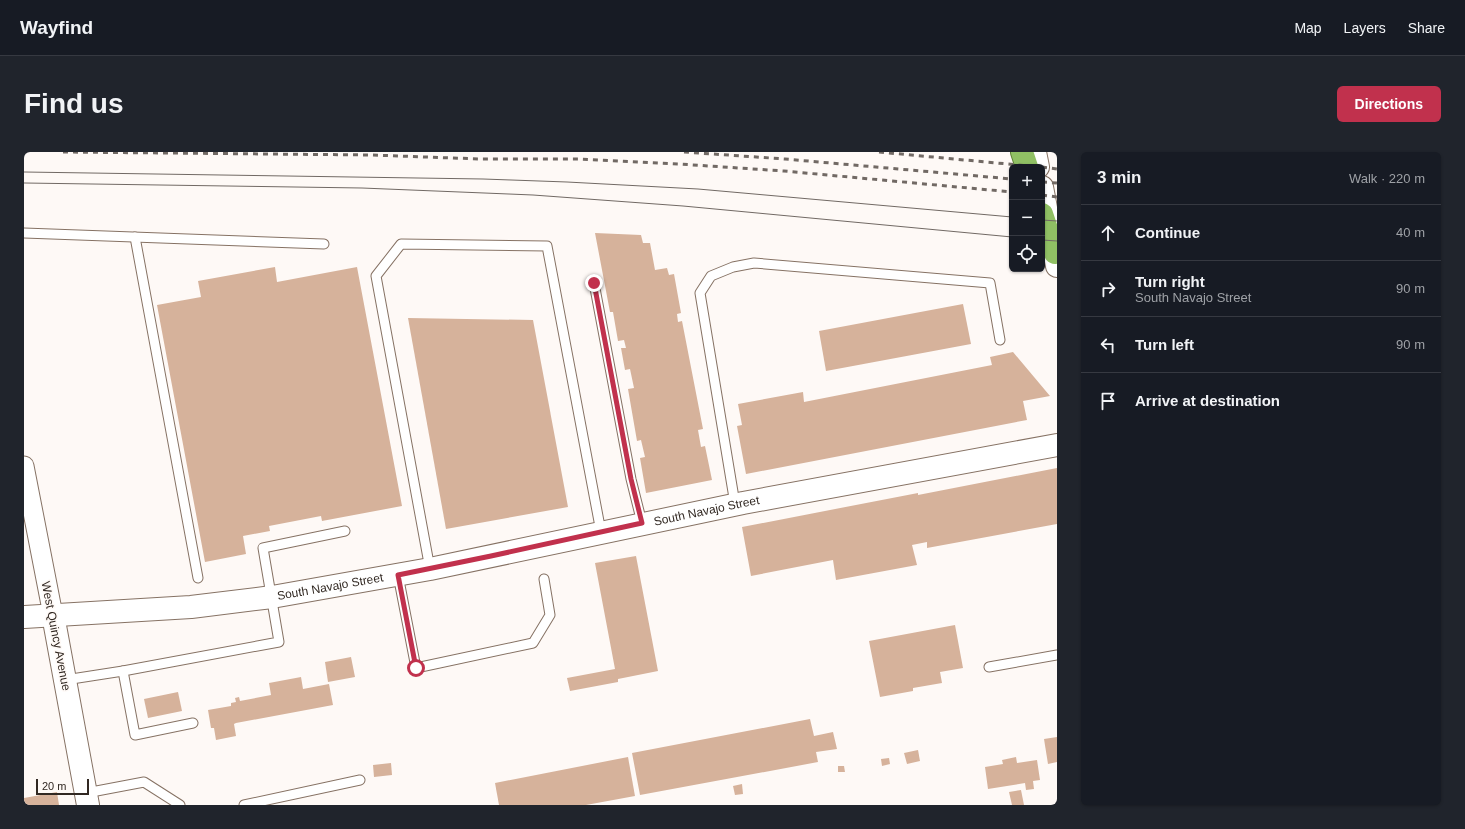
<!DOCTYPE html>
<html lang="en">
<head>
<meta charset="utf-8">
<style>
	:root { --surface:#171b24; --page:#20242c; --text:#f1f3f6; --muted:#9ea1a6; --line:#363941; --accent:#c1314d }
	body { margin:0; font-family:Arial,sans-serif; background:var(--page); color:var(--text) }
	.controls { position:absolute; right:12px; top:12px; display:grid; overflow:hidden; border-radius:6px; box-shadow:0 1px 3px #0004 }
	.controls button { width:36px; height:36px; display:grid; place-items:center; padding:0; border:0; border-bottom:1px solid var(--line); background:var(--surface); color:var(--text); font:20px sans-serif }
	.scale { position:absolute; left:12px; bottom:10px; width:53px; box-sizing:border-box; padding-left:4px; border:2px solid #312822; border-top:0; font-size:11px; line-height:14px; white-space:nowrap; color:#312822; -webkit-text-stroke:3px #fef9f6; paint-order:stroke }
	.stop { position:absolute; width:12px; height:12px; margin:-9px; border:3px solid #c1314d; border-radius:50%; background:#fff }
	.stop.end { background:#c1314d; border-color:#fff; box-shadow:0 1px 4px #0008 }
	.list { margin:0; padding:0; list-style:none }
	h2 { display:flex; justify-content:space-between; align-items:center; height:52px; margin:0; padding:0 16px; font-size:17px }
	h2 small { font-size:13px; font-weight:400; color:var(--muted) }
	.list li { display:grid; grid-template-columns:26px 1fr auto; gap:12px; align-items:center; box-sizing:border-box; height:56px; padding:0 16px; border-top:1px solid var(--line) }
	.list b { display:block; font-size:15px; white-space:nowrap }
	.list p { margin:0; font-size:13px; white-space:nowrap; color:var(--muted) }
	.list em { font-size:13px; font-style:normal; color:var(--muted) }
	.icon { flex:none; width:22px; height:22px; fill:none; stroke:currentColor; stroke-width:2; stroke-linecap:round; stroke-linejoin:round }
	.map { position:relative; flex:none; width:1033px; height:653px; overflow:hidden; border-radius:6px }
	header { display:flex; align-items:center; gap:24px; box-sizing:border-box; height:56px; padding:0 20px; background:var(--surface); border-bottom:1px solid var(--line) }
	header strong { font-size:19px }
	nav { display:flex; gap:22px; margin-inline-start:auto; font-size:14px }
	.intro { display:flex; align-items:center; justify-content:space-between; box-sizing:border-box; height:96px; padding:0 24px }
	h1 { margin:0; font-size:28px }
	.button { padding:10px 18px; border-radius:6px; background:var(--accent); color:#fff; font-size:14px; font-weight:700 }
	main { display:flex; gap:24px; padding:0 24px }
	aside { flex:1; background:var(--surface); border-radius:6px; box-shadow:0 1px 3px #0004 }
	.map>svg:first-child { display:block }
	.building { fill:#d6b29b }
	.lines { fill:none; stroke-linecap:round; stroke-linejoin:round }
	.service-casing { stroke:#867264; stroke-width:11 }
	.minor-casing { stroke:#867264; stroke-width:21 }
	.tertiary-casing { stroke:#867264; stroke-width:24 }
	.secondary-casing { stroke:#867264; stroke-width:24 }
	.trunk-casing { stroke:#5d8034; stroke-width:24 }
	.service { stroke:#fff; stroke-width:9 }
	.minor { stroke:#fff; stroke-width:19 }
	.tertiary { stroke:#fff; stroke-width:22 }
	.secondary { stroke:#fff; stroke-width:22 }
	.trunk { stroke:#90c064; stroke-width:22 }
	.tram { stroke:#716964; stroke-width:1 }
	.rail { stroke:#716964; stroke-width:3; stroke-dasharray:5 5; stroke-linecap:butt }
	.route { stroke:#c1314d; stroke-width:5 }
	.labels { text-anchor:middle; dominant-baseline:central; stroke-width:3; stroke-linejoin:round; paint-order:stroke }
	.street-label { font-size:12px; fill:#312822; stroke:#fef9f6 }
</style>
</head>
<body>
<header>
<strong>Wayfind</strong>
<nav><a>Map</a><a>Layers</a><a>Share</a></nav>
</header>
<div class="intro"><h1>Find us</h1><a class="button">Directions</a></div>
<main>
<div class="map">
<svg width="1033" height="653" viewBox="0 0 1033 653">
	<rect width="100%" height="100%" fill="#fef9f6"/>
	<g class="building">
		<polygon points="571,81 617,83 619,91 626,91 631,118 643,116 645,123 650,122 657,161 653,162 654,170 658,169 679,277 674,278 677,295 681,294 688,328 622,341 616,306 621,305 617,288 613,289 604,237 610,236 606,217 601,218 597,196 602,196 600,188 594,189 589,160 586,160"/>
		<polygon points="251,115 253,130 333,115 378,354 298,369 297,364 245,374 246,379 219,384 222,402 181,410 133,153 177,145 174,129"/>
		<polygon points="939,152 947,192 802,219 795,179"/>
		<polygon points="384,166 509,168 544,355 422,377"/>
		<polygon points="989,200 1026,244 999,249 1003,268 722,322 713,274 718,273 714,252 779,240 780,250 968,213 966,205"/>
		<polygon points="1033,316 1033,372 903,396 903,390 888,393 893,413 812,428 809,408 727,424 718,375 894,341 894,343"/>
		<polygon points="612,404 634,519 594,527 594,530 546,539 543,526 591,517 571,411"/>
		<polygon points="931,473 939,516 916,520 918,531 889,536 889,539 856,545 845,489"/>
		<polygon points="327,505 331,525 304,530 301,510"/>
		<polygon points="277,525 279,537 305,532 309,553 212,571 210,572 212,584 192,588 190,576 187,576 184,558 207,554 207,551 212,550 211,546 215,545 216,549 247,543 245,531"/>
		<polygon points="154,540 158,559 124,566 120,547"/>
		<polygon points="786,567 790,584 809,580 813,597 792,600 794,610 616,643 608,601"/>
		<polygon points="1033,585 1033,610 1024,612 1020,587"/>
		<polygon points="894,598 896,609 883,612 880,601"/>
		<polygon points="604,605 611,644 562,653 475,653 471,631"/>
		<polygon points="992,605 993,611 1013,608 1016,628 1009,629 1010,637 1002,638 1001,631 964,637 961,615 979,612 978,608"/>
		<polygon points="865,606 866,612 858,614 857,607"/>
		<polygon points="367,611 368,623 350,625 349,613"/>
		<polygon points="814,614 820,614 821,620 814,620"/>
		<polygon points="718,632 719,642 711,643 709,634"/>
		<polygon points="997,638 1000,653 988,653 985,640"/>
		<polygon points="33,640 35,653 0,653 0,646"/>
	</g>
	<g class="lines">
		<defs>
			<g id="service">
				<polyline points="0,81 300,92"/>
				<polyline points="111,85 174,426"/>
				<polyline points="570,131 607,327 618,371"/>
				<polyline points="711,352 676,141 687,124 709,115 730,111 966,131 976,188"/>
				<polyline points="406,417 352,124 377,92 523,94 577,380"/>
				<polyline points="374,423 392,516 509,491 526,463 520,427"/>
				<polyline points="965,515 1033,503"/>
				<polyline points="41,528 99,519"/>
				<polyline points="169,571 111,583 99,519 255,490 239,396 321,379"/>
				<polyline points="62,641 120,630 156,653"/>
				<polyline points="220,653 336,628"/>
			</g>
			<polyline id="minor" points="0,314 29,463"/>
			<g id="tertiary">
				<polyline points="29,463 64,653"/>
				<path id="s1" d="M0 465 167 455 248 445 406 417 719 351 1033 293"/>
			</g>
			<g id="secondary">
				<polyline points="1011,0 1014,15"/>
				<polyline points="1018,35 1033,114"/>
			</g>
			<g id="trunk">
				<polyline points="998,0 1003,15"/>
				<polyline points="1018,62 1031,101"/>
			</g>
		</defs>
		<use href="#service" class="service-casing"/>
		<use href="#minor" class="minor-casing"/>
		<use href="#tertiary" class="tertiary-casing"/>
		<use href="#secondary" class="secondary-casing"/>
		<use href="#trunk" class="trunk-casing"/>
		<use href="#service" class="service"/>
		<use href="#minor" class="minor"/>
		<use href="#tertiary" class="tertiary"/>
		<use href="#secondary" class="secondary"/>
		<use href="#trunk" class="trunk"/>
		<g class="tram">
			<polyline points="0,20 459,27 543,30 674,37 988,65"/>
			<polyline points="0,31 338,36 509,43 659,54 988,85"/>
			<polyline points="1018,68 1033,69"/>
			<polyline points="1018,88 1033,89"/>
		</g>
		<g class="rail">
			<polyline points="39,0 348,3 456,7 555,7 655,12 760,19 988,40"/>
			<polyline points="660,0 761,7 988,27"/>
			<polyline points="855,0 1016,15"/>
			<polyline points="1018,15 1033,17"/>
			<polyline points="1018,30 1033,31"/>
			<polyline points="1018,43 1033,45"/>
		</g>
	</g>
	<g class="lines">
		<polyline class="route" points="392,516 374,423 467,404 618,371 607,327 570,131"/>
	</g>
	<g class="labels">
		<g class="street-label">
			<text stroke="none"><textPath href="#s1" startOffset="692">South Navajo Street</textPath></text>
			<text stroke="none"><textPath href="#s1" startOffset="308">South Navajo Street</textPath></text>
			<text transform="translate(32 484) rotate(79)">West Quincy Avenue</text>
		</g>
	</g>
</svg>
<div class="controls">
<button>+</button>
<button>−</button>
<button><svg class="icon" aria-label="locate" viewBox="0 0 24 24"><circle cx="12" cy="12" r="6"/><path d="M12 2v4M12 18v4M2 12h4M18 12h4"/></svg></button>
</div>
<div class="scale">20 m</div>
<div class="stop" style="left:392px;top:516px"></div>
<div class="stop end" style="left:570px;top:131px"></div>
</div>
<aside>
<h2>3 min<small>Walk · 220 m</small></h2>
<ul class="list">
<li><svg class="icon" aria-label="ahead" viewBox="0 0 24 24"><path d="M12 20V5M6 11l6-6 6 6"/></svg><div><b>Continue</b></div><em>40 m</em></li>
<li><svg class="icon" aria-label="right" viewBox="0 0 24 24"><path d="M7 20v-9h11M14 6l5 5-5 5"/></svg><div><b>Turn right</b><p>South Navajo Street</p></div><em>90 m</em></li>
<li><svg class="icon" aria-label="left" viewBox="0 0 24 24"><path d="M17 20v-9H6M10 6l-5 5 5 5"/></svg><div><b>Turn left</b></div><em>90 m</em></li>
<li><svg class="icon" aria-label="arrive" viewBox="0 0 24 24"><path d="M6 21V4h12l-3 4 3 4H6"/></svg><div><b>Arrive at destination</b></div></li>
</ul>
</aside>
</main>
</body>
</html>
